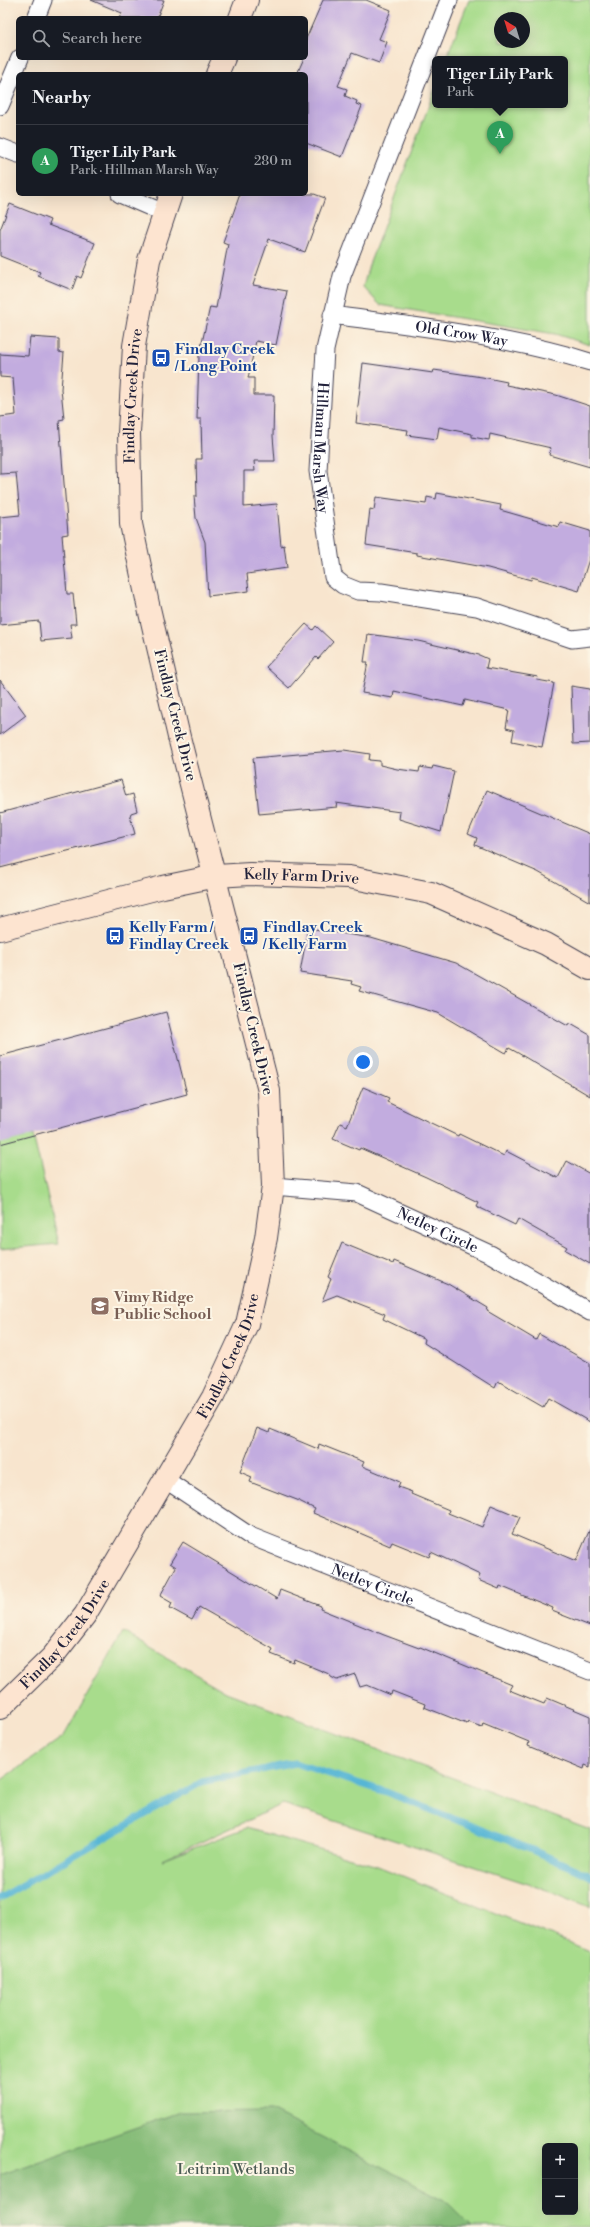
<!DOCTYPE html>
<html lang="en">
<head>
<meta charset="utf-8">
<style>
	:root { --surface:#171b24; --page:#20242c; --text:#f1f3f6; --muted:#9ea1a6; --line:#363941; --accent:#db2777 }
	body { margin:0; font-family:"Libre Bodoni",serif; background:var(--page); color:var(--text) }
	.controls { position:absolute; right:12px; bottom:12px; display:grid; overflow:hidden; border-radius:6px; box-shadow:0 4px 16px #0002 }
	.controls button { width:36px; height:36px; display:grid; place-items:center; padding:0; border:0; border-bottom:1px solid var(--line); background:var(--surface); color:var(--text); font:20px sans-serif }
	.compass { position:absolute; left:494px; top:12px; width:36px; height:36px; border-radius:50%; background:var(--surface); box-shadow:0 4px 16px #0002; rotate:322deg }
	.you { position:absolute; left:363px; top:1062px; width:14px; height:14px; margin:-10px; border:3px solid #fff; border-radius:50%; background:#1a73e8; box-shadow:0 0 0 6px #1a73e833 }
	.badge { display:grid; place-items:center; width:26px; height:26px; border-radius:50%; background:var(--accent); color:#fff; font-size:13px; font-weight:700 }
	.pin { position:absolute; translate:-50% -33px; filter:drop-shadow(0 1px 2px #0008) }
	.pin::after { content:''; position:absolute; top:21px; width:14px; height:12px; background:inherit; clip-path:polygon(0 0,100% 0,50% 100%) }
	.popup { position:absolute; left:432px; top:56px; width:136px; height:52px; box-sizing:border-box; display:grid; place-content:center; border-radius:6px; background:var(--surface); filter:drop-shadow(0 1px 3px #0005); font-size:13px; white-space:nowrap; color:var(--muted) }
	.popup b { font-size:15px; color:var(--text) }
	.popup::after { content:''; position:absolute; left:50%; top:100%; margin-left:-8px; border:8px solid transparent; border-top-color:var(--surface) }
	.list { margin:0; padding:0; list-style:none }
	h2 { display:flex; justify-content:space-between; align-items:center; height:52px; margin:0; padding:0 16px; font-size:17px }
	h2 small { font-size:13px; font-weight:400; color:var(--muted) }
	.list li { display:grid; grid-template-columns:26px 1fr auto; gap:12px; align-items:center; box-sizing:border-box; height:72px; padding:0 16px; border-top:1px solid var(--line) }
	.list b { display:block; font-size:15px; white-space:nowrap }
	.list p { margin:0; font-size:13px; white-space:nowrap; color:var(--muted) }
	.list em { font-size:13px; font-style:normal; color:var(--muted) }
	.icon { flex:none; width:22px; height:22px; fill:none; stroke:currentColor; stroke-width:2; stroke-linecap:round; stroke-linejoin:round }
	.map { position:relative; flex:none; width:590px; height:2227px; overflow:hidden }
	.search { position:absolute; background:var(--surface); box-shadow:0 4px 16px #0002; left:16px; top:16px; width:292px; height:44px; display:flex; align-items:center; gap:10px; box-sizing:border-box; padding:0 14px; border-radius:6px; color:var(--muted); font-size:15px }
	.panel { position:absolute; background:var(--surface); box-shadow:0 4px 16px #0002; left:16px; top:72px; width:292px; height:124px; border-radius:6px }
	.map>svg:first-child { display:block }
	.green { fill:#a8dc8c; stroke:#657f64; fill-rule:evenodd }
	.forest { fill:#86bc78; stroke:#546f5a }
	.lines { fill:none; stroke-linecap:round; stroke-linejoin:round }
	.stream { stroke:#57b6d5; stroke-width:7 }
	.building { fill:#c2acdf }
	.street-casing { stroke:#423f51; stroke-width:19 }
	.secondary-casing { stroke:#423f51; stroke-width:24 }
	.street { stroke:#fff; stroke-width:17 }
	.secondary { stroke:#fde4d0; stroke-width:22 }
	.labels { text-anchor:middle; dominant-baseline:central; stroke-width:4; stroke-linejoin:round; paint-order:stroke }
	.street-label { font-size:15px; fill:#22223b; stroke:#fcf5e5 }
	.transit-label { font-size:15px; font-weight:bold; fill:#164399; stroke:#fcf5e5; text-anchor:start }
	.education-label { font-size:15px; font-weight:bold; fill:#785e54; stroke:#fcf5e5; text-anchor:start }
	.park-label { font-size:15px; fill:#4a5a53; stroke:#fcf5e5 }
</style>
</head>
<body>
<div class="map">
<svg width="590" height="2227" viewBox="0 0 590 2227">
	<rect width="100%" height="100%" fill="#fcf5e5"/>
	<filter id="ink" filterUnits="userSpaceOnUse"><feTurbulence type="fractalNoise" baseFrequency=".025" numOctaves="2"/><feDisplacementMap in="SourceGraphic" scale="8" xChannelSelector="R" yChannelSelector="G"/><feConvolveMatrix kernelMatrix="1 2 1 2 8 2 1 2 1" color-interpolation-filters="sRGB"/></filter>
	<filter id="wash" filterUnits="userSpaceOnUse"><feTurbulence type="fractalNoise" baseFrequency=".012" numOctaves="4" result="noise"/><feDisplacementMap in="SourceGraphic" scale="16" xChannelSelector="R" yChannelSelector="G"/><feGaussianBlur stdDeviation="0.9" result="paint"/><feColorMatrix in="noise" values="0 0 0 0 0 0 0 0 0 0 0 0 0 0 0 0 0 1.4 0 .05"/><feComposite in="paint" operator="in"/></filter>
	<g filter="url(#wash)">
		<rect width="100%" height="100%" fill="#f8e5ce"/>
		<g class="green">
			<path d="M469 0H590V345L555 334 380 305 363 287 369 265 435 89V105H565V59H446ZM500 18H524V42H500Z"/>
			<polygon points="33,1135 59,1244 0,1249 0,1143"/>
			<path d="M123 1632 226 1692 590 1830V1907L553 1892 283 1804 162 1860 246 1828 375 1865 590 1951V2227H411L0 2210V1781L64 1736ZM545 2146H575V2212H545Z"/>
		</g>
		<polygon class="forest" points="271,2111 445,2200 472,2227 0,2227 0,2175 180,2112"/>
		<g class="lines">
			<polyline class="stream" points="0,1898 202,1782 295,1763 386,1792 530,1849 590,1876"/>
		</g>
		<g id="blocks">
			<g class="building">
				<polygon points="91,0 164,0 157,18 119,18 122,13"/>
				<polygon points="323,0 366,0 391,10 379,39 387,42 379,63 352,53 338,86 347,89 345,96 357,101 356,104 362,106 342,157 306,143 306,74 297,74 304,58 306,58 306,39"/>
				<polygon points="240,194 314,194 325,198 305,252 269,239 253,285 287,291 276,345 256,341 248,378 254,378 254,395 274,395 273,436 275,461 254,461 255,471 244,471 244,507 277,504 281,546 284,545 287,568 247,574 249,591 208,596 205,542 196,518 194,496 197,496 196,459 202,459 201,419 197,419 199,356 210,307 216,308 228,244 223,242"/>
				<polygon points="10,204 50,220 48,225 95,243 81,278 77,276 72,290 38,276 40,272 0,256 0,230"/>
				<polygon points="30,337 59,339 59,352 64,353 61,389 64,419 59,420 68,534 62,535 67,594 73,594 76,624 70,624 72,638 41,641 39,621 0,625 0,517 20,515 16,473 0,474 0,417 16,415 13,378 0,377 0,354 28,356"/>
				<polygon points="363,363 433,373 434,370 482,377 507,382 506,385 556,395 590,406 590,467 549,455 551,448 490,434 489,440 472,437 472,434 439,427 437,439 407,435 408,430 356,423"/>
				<polygon points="437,493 501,505 500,510 559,527 560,522 590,531 590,556 579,591 532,577 531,580 488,568 417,555 417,553 366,545 370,509 374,510 376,497 426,504 427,497 436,499"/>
				<polygon points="306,624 313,630 316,626 333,642 318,659 316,657 289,688 266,667"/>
				<polygon points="368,634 418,641 479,655 488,659 486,668 538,677 537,680 554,683 542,747 512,741 514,730 506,728 509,710 465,700 463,706 394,691 393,698 362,693 368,662 364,662"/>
				<polygon points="0,680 26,715 0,735"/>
				<polygon points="571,686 590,689 590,743 573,744"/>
				<polygon points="344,750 370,754 369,760 380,761 380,765 397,769 419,772 420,767 432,769 433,766 454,771 441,832 399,819 400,812 336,803 337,807 259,814 253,758"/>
				<polygon points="121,780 126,796 133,794 137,811 131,813 130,816 135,834 0,868 0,813"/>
				<polygon points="487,790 590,834 590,902 538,872 475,845 477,838 468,834"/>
				<polygon points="308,928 371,938 456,963 568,1026 569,1023 590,1035 590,1096 518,1053 509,1048 506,1053 438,1013 359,991 361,987 351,984 352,981 300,973"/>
				<polygon points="166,1012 187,1094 0,1144 0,1056"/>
				<polygon points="363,1087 389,1098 387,1102 458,1136 459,1134 504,1156 506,1151 558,1178 567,1161 590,1174 590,1264 565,1250 567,1247 518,1219 515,1225 476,1206 478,1202 426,1177 360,1148 359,1150 333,1139 340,1123 347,1126"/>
				<polygon points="342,1243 393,1264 394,1261 448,1284 488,1308 487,1311 536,1340 539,1334 590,1363 590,1422 548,1398 543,1407 498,1381 495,1388 424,1343 425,1339 383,1319 385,1314 337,1295 322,1301 331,1279 328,1277"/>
				<polygon points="257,1428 269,1433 270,1429 318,1449 319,1444 364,1462 362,1466 400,1482 398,1487 412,1492 411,1494 449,1510 448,1513 482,1527 491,1505 520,1517 512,1534 576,1561 590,1529 590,1626 552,1611 553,1608 500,1586 499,1589 478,1580 480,1575 431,1552 429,1557 392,1542 390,1546 313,1513 315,1509 297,1500 250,1482 252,1477 240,1472"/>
				<polygon points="183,1542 277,1599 280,1590 321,1606 320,1609 384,1635 419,1648 420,1647 512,1685 509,1690 544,1704 547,1698 590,1716 590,1767 585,1765 584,1769 528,1746 529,1742 483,1723 482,1727 468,1722 467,1724 424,1707 425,1704 392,1691 391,1695 367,1685 360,1687 355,1674 337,1680 331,1677 329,1674 295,1660 294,1663 271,1654 273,1649 199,1607 192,1620 170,1608 172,1603 160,1596 176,1567 170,1563"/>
			</g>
		</g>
	</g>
	<g filter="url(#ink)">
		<use href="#blocks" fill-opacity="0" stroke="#423f51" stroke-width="1"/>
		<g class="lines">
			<defs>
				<g id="street">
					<path id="s1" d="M449 0 342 276 325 350 318 471 333 577 343 585 358 591 381 592 477 607 572 639 590 637"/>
					<polyline points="36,18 43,0"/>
					<polyline points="0,106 20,58"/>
					<polyline points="0,147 18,154"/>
					<polyline points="120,194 164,213"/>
					<path id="s2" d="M332 315C419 327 506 336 590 362"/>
					<path id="s3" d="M273 1186 357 1193 492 1255 590 1312"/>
					<path id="s4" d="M166 1480 250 1536 590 1671"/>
				</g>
				<g id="secondary">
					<polyline points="240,18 247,0"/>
					<polyline points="217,74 224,58"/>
					<path id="s5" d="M0 929 163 887 216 876 250 874 349 877 431 893 546 944 590 969"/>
					<path id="s6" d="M0 1708 53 1656 85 1615 213 1397 247 1324 266 1238 273 1186 269 1091 179 737 148 604 131 524 129 433 134 346 149 260 171 194"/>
				</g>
			</defs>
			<use href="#street" class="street-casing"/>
			<use href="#secondary" class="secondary-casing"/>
			<use href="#street" class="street"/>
			<use href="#secondary" class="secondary"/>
		</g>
	</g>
	<defs>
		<symbol id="bus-square" viewBox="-11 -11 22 22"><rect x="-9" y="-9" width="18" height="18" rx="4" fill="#1a4fb4" stroke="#fcf5e5"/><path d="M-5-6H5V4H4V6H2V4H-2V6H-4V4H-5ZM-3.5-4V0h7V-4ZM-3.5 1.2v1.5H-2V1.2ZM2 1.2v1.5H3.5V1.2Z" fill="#fff"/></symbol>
		<symbol id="school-square" viewBox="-11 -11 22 22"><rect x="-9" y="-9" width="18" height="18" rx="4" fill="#8d6e63" stroke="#fcf5e5"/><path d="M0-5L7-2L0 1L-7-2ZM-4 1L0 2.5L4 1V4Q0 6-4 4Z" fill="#fff"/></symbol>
	</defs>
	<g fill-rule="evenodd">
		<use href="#bus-square" x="150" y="347" width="22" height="22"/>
		<use href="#bus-square" x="104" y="925" width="22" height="22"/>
		<use href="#bus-square" x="238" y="925" width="22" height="22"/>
		<use href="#school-square" x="89" y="1295" width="22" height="22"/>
	</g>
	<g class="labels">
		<g class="street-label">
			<text stroke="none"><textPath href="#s2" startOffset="131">Old Crow Way</textPath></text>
			<text stroke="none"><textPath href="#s6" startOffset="1407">Findlay Creek Drive</textPath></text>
			<text stroke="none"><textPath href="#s1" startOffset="470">Hillman Marsh Way</textPath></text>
			<text transform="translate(175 715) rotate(76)">Findlay Creek Drive</text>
			<text stroke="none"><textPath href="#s5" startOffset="308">Kelly Farm Drive</textPath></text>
			<text transform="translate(253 1029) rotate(77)">Findlay Creek Drive</text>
			<text stroke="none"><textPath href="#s3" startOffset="173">Netley Circle</textPath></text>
			<text stroke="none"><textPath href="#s6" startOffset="423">Findlay Creek Drive</textPath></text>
			<text stroke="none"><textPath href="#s4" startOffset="233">Netley Circle</textPath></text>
			<text stroke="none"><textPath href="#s6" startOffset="99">Findlay Creek Drive</textPath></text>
		</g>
		<g class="transit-label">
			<text x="175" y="349">Findlay Creek<tspan x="175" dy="17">/ Long Point</tspan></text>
			<text x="129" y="927">Kelly Farm /<tspan x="129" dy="17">Findlay Creek</tspan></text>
			<text x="263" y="927">Findlay Creek<tspan x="263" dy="17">/ Kelly Farm</tspan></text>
		</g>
		<g class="education-label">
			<text x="114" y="1297">Vimy Ridge<tspan x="114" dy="17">Public School</tspan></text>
		</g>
		<g class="park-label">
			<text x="236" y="2169">Leitrim Wetlands</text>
		</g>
	</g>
</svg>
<div class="controls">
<button>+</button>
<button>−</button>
</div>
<svg class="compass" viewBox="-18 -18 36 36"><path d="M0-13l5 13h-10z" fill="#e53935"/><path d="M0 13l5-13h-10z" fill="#9ea1a6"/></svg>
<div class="you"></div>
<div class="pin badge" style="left:500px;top:154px;background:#2e9e5b">A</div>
<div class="popup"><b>Tiger Lily Park</b>Park</div>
<div class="search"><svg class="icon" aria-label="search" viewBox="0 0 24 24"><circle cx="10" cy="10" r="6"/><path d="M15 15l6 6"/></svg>Search here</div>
<section class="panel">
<h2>Nearby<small></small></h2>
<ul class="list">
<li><span class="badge" style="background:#2e9e5b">A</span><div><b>Tiger Lily Park</b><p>Park · Hillman Marsh Way</p></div><em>280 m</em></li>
</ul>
</section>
</div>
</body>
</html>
